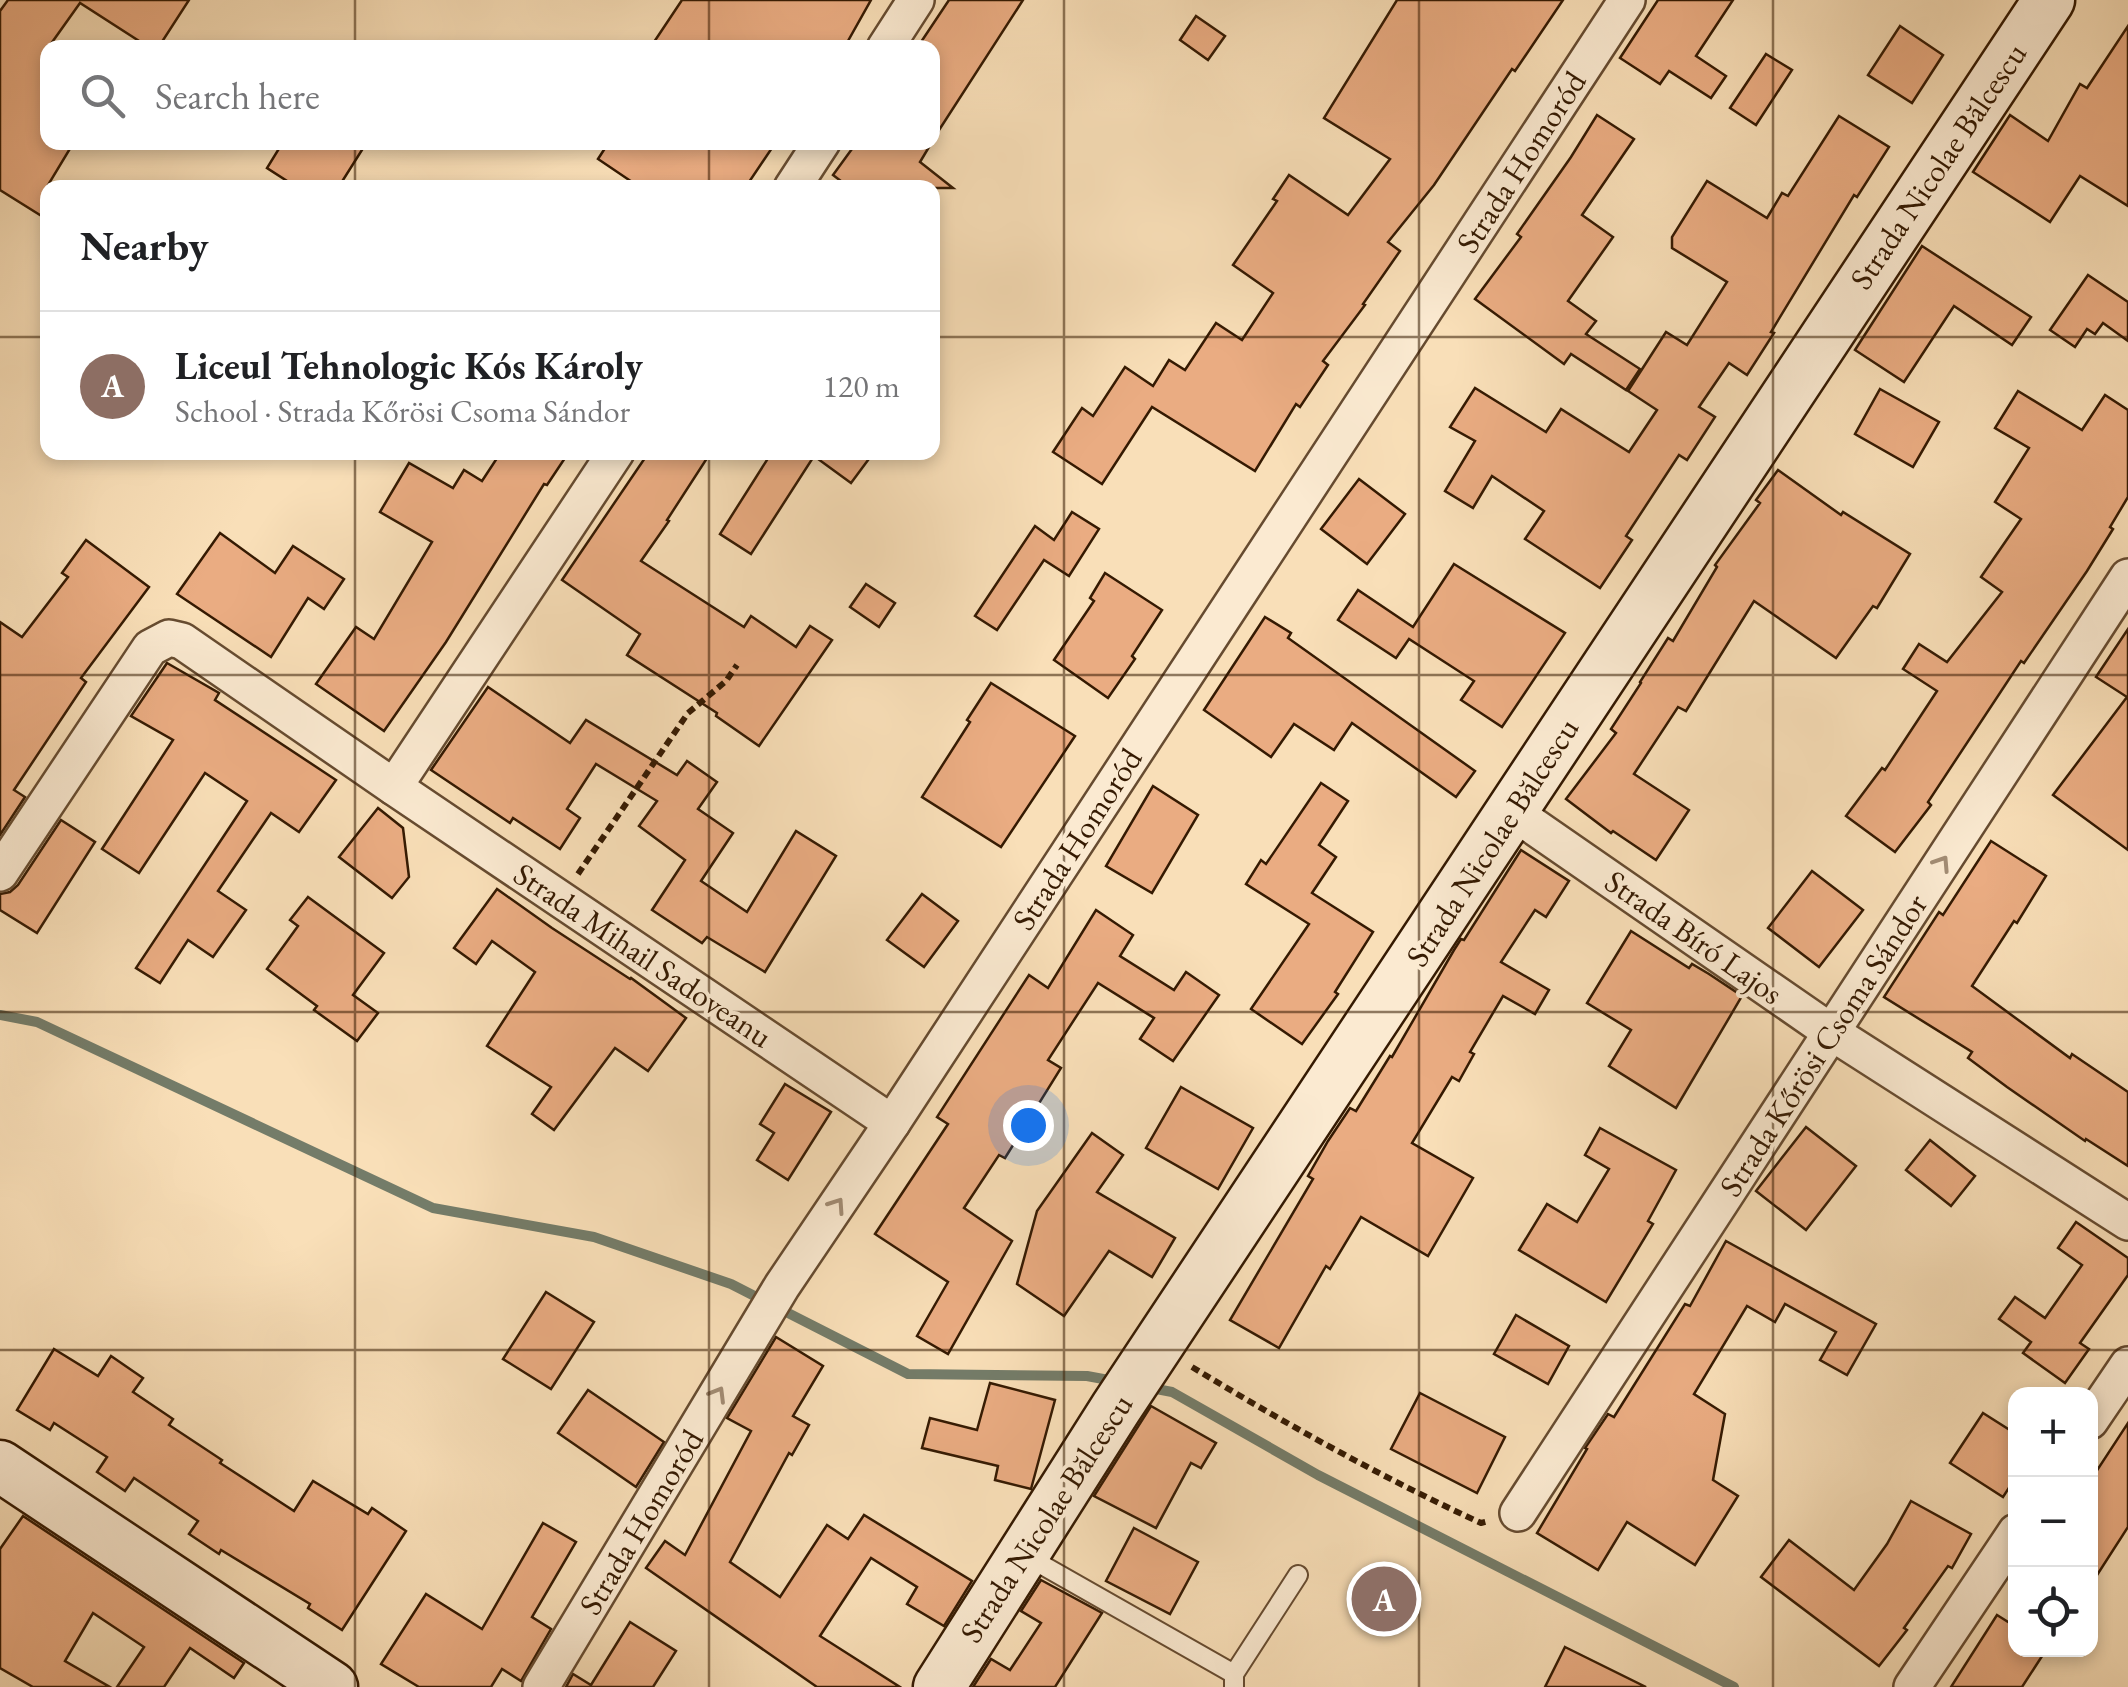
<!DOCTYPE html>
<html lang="en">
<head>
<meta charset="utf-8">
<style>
	:root { --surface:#fff; --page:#f2f2f2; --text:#202124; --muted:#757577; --line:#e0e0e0; --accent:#8f2418 }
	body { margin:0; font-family:"EB Garamond",serif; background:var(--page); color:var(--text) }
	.controls { position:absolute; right:30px; bottom:30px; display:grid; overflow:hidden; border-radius:20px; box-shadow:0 5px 15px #0003 }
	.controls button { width:90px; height:90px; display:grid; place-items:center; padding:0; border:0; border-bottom:2px solid var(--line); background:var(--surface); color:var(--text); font:50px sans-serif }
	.you { position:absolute; left:1028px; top:1125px; width:35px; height:35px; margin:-25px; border:8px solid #fff; border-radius:50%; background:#1a73e8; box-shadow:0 0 0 15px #1a73e833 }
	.badge { display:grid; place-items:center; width:65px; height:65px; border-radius:50%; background:var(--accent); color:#fff; font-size:32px; font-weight:700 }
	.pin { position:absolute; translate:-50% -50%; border:5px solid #fff; box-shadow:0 2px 10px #0006 }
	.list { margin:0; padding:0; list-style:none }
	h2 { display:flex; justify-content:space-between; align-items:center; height:130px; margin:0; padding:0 40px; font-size:42px }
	h2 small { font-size:32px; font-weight:400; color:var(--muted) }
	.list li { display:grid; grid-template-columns:65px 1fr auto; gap:30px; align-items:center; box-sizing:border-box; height:150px; padding:0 40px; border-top:2px solid var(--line) }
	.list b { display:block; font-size:38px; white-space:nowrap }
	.list p { margin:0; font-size:32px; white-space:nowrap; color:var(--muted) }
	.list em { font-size:32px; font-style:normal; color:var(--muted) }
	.icon { flex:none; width:55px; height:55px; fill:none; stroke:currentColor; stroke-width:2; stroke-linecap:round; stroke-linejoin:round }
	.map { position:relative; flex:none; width:2128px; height:1687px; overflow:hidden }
	.search { position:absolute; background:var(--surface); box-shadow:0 5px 15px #0003; left:40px; top:40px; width:900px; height:110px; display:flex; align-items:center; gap:25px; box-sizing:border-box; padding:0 35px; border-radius:20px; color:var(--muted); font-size:38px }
	.panel { position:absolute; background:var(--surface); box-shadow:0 5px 15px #0003; left:40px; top:180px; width:900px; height:280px; border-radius:20px }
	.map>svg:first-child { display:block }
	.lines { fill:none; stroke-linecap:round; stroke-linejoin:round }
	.stream { stroke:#747c69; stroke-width:10 }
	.building { fill:#eaac82; stroke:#351a02; stroke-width:2.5 }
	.lane-casing { stroke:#664b30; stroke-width:22 }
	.street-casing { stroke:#664b30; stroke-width:40 }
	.secondary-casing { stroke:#351a02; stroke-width:55 }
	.path { stroke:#351a02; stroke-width:6; stroke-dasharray:8 5; stroke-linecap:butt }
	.lane { stroke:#fbead1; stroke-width:18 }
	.street { stroke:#fbead1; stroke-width:35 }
	.secondary { stroke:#fbead1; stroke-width:50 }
	.oneway { stroke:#a28c74 }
	.grid { fill:none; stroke:#351a02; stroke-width:2.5; stroke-opacity:0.55 }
	.labels { text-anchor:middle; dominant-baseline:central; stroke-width:8; stroke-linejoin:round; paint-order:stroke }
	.street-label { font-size:32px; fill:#351a02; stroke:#fbead1 }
</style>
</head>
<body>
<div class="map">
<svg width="2128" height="1687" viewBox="0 0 2128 1687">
	<rect width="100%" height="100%" fill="#f9dfb8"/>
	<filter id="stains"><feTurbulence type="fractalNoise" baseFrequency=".002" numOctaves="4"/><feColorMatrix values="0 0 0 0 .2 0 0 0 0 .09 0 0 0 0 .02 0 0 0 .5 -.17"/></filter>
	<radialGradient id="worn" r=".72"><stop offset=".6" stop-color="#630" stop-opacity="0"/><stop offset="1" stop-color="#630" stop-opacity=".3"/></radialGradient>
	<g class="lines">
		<g class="stream">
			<polyline points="0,1015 37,1022 433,1208 594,1237 731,1284 908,1374 1087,1376 1114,1381"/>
			<polyline points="1146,1387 1172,1392 1318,1475 1734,1687"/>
		</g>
	</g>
	<g class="building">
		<polygon points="8,0 189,0 158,48 150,48 80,3 48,48 48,142 74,142 48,185 48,220 0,190 0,11"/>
		<polygon points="682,0 871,0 844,48 650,48"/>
		<polygon points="949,0 1023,0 932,141 932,48 917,48"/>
		<polygon points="1397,0 1563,0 1515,71 1512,69 1434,185 1388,242 1400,251 1363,304 1365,305 1323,361 1328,365 1300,407 1296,404 1255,471 1152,407 1102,484 1053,452 1082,408 1093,416 1125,367 1153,386 1169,360 1185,370 1216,323 1242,340 1273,293 1233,265 1277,201 1273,199 1289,175 1348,215 1390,159 1324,118"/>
		<polygon points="1658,0 1733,0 1696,56 1726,76 1711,98 1669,71 1660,84 1620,58"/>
		<polygon points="1196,16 1225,36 1208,60 1180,40"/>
		<polygon points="1900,26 1943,55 1912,103 1868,75"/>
		<polygon points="2128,26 2128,206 2080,176 2050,222 1973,172 2010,115 2048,141 2080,84 2087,88"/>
		<polygon points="1766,54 1792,70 1756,125 1730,108"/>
		<polygon points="1597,115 1634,139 1582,215 1613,237 1568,301 1596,321 1586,334 1640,369 1626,390 1571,354 1564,364 1475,299 1521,237 1517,234 1571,157"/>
		<polygon points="1839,116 1889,147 1857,197 1854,195 1771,332 1774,333 1747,375 1729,363 1699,407 1715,417 1687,460 1679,455 1626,536 1632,540 1600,588 1525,539 1544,511 1492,476 1473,508 1445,491 1475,441 1450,427 1475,388 1546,432 1561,409 1629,452 1657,410 1628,391 1666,332 1687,345 1727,282 1672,248 1672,237 1707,181 1767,218 1782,193 1788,196"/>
		<polygon points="283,142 367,142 338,188 298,188 267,168"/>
		<polygon points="609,142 776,142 745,188 641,188 598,159"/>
		<polygon points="857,142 932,142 920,162 953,188 850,188 833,175"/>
		<polygon points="1922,246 2031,317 2012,345 1954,306 1904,382 1855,350"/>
		<polygon points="2088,275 2128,302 2128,341 2103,323 2095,334 2087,329 2075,347 2050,330"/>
		<polygon points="1880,389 1939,422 1913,467 1855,434"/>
		<polygon points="2018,391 2082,430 2105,395 2128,410 2128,497 2110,527 2113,529 2087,571 2024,663 2021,661 1928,802 1931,805 1895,852 1846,816 1882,768 1885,770 1937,691 1903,669 1919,644 1947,662 2002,592 1981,577 2021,519 1995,502 2029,448 1995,428"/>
		<polygon points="501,452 569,452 547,485 544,484 446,642 384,731 316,684 356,627 374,639 432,542 380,512 409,463 453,488 464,470 482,481"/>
		<polygon points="649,452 711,452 667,520 669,521 641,561 744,627 751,616 796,647 810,626 832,640 759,746 716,716 717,713 627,655 640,634 562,580"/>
		<polygon points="772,452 874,452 851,483 814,456 751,554 720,534"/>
		<polygon points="1778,470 1841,515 1843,512 1910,554 1877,608 1873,606 1836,658 1754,601 1686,711 1678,707 1634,774 1689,810 1656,860 1613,831 1611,833 1566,799 1616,733 1611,729 1641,683 1640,682 1668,638 1673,641 1717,567 1715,565 1760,503 1756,500"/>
		<polygon points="1359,479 1405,514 1367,564 1321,529"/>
		<polygon points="1072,512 1099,529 1069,576 1044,560 997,630 975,616 1035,526 1054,540"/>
		<polygon points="220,533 275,573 293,546 344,579 324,609 308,598 271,657 177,594"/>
		<polygon points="86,540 149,587 81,678 86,682 14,790 25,797 0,835 0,622 22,637 68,577 62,573"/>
		<polygon points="1454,564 1565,633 1502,727 1461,700 1474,681 1409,639 1396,658 1338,620 1358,590 1413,627"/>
		<polygon points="1105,573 1162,610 1132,656 1135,659 1108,698 1054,660 1094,601 1090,598"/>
		<polygon points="866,584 895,603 879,627 850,607"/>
		<polygon points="1265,617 1291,633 1288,638 1475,771 1456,797 1352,723 1334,750 1294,724 1271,757 1204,710"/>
		<polygon points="2128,629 2128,850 2053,795 2127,697 2096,677"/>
		<polygon points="167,663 219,693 215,700 336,780 299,832 271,813 218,891 246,910 213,957 188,940 160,983 136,968 247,801 205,773 139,873 102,849 173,740 131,716"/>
		<polygon points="991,683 1075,736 1001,847 922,797 970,722 967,720"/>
		<polygon points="488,687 570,743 586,720 677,775 687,761 717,782 698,809 733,833 701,881 747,912 796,831 836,856 765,972 707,937 702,943 652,910 685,860 639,826 657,801 596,764 567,809 580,818 560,849 513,818 510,823 431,770"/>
		<polygon points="1321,783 1348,801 1319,845 1336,857 1312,893 1373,932 1335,992 1338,994 1302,1044 1251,1009 1309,924 1246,884 1261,860 1266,864"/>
		<polygon points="1153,786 1198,815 1152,893 1106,866"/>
		<polygon points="378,808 403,828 409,877 392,898 339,857"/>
		<polygon points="61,820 95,842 37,933 0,910 0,894 10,892 18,885"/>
		<polygon points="1991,841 2046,876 2017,923 2014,921 1972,986 2070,1058 2072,1054 2128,1092 2128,1166 2086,1139 2085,1141 2007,1087 1968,1058 1972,1052 1884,997 1939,912 1943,915"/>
		<polygon points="1521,850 1569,881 1546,917 1535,910 1501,962 1549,990 1535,1014 1503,996 1470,1052 1474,1054 1459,1081 1452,1077 1412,1143 1473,1178 1428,1256 1361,1217 1330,1269 1326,1266 1279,1348 1230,1320 1313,1179 1308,1176 1328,1141 1350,1108 1356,1111 1390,1056 1392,1057 1454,950 1461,939 1464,940"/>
		<polygon points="1812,871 1863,910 1819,967 1768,928"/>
		<polygon points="497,889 552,928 630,979 631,978 686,1018 648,1071 615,1048 554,1130 532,1114 551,1087 487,1046 535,972 492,941 476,964 454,948"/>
		<polygon points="922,894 958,921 924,967 887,940"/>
		<polygon points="308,897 384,953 353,995 378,1013 357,1041 314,1010 317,1006 267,969 298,926 290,920"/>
		<polygon points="1096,910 1133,935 1120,956 1174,990 1186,972 1219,995 1173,1061 1140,1039 1154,1018 1098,983 1048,1060 1061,1068 1005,1158 999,1155 964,1208 1012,1241 948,1354 917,1336 948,1282 875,1234 948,1124 937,1117 1029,975 1048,988"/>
		<polygon points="1631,931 1689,968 1692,964 1709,974 1742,996 1676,1108 1609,1066 1631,1030 1587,1003"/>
		<polygon points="785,1084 831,1112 788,1180 757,1160 774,1133 760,1124"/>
		<polygon points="1181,1087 1253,1128 1218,1189 1146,1148"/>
		<polygon points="1806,1127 1856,1166 1806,1230 1756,1191"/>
		<polygon points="1600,1128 1676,1170 1648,1221 1653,1224 1606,1302 1519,1250 1547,1204 1577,1222 1609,1169 1585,1155"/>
		<polygon points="1092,1133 1123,1155 1097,1192 1175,1238 1152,1277 1109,1251 1064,1316 1017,1284 1037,1211"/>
		<polygon points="1930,1140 1975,1176 1951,1206 1906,1170"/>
		<polygon points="2076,1222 2128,1258 2128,1275 2080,1343 2089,1349 2065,1383 2023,1353 2031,1342 1999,1319 2015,1297 2045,1318 2082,1265 2058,1248"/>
		<polygon points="1726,1241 1876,1324 1847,1375 1820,1360 1836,1332 1785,1304 1775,1322 1747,1306 1694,1394 1725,1414 1713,1480 1738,1496 1695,1565 1627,1522 1598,1570 1537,1533 1587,1449 1585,1448 1608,1414 1614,1417 1685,1304 1690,1306"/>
		<polygon points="546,1292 594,1322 551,1389 503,1359"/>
		<polygon points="1516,1315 1569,1346 1548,1384 1494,1354"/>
		<polygon points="776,1337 823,1366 793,1416 809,1425 792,1455 789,1453 730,1562 780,1597 827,1525 848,1539 864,1515 972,1581 944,1626 907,1604 917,1587 871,1558 820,1636 900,1687 817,1687 646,1568 665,1541 685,1555 751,1431 727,1418"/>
		<polygon points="54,1349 98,1376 111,1356 143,1378 133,1392 173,1419 169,1425 222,1460 220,1463 294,1511 313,1481 368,1514 372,1508 406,1531 342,1630 308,1608 310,1604 221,1550 219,1554 189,1534 198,1521 134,1478 125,1491 97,1472 107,1457 54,1423 50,1430 17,1410"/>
		<polygon points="990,1383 1055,1400 1031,1489 995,1480 998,1466 922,1448 930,1418 977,1430"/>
		<polygon points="588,1390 664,1442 636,1487 558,1433"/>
		<polygon points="1420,1393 1505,1437 1477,1493 1391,1449"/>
		<polygon points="1151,1406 1216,1443 1201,1468 1191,1463 1156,1528 1094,1496"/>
		<polygon points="1983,1413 2016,1434 2016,1477 2003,1497 1950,1463"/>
		<polygon points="2128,1423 2128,1527 2090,1586 2090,1481"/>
		<polygon points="1911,1501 1971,1534 1952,1568 1948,1566 1904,1628 1907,1630 1879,1666 1761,1577 1789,1540 1854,1590 1887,1544"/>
		<polygon points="23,1516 244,1663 234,1678 190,1648 164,1687 117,1687 144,1647 93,1613 65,1661 110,1687 33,1687 0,1668 0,1549"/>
		<polygon points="543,1523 576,1542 532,1617 551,1629 521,1681 502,1669 491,1687 419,1687 381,1664 426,1594 482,1629"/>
		<polygon points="1134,1528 1198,1562 1170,1614 1106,1581"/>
		<polygon points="1041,1580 1102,1613 1055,1687 973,1687 991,1659 1010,1670 1041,1623 1021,1611"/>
		<polygon points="1997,1615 2016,1627 2016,1650 2046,1650 2022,1687 1951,1687"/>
		<polygon points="630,1622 676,1651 653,1687 566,1687 573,1674 591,1685"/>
		<polygon points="1565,1647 1646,1687 1545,1687"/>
	</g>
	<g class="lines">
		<defs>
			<g id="lane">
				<polyline points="1028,1557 1234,1674"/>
				<polyline points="1234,1687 1234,1674 1298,1575"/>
			</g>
			<g id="street">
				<polyline points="885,48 916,0"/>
				<polyline points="792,188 822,142"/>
				<polyline points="394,787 616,452"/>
				<polyline points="1513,812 1831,1032 2128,1222"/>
				<polyline points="0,873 150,648 169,638 182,641 394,787 892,1123"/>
				<polyline points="2090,1421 2128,1365"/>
				<polyline points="1518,1513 2128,577"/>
				<polyline points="541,1687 782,1286 892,1123 1627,0"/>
				<polyline points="1912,1687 2016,1532"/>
			</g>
			<g id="secondary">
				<polyline points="0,1466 332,1687"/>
				<polyline points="939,1687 1116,1408 2049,0"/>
			</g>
		</defs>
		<use href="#lane" class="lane-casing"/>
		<use href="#street" class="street-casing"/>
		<use href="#secondary" class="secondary-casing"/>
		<g class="path">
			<polyline points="578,874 688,713 726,681 737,665"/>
			<path d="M1192 1367C1286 1424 1381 1477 1481 1523L1489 1521"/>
		</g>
		<use href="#lane" class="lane"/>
		<use href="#street" class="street"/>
		<use href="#secondary" class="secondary"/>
	</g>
	<defs><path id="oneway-chevron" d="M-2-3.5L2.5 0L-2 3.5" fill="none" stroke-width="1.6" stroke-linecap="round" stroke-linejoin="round" transform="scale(2.5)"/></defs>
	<g class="oneway">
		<use href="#oneway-chevron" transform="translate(1942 863) rotate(-57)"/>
		<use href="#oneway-chevron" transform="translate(837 1205) rotate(-56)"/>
		<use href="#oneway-chevron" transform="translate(718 1394) rotate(-59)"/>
	</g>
	<path class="grid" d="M355 0V48M709 0V48M1064 0V1687M1419 0V1687M1773 0V1687M355 142V188M709 142V188M0 337H48M932 337H2128M355 452V1687M709 452V1687M0 675H2128M0 1012H2128M0 1350H2128"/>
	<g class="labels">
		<g class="street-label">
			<text transform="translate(1521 162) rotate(-57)">Strada Homoród</text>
			<text transform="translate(1938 166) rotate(-56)">Strada Nicolae Bălcescu</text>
			<text transform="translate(1077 839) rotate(-57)">Strada Homoród</text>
			<text transform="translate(1492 842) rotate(-57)">Strada Nicolae Bălcescu</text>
			<text transform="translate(1694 937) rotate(35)">Strada Bíró Lajos</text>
			<text transform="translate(643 955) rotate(34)">Strada Mihail Sadoveanu</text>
			<text transform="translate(1823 1045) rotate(-57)">Strada Kőrösi Csoma Sándor</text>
			<text transform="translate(1046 1518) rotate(-57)">Strada Nicolae Bălcescu</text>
			<text transform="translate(641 1522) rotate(-59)">Strada Homoród</text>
		</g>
	</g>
	<rect width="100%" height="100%" filter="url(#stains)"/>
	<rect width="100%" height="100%" fill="url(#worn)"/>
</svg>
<div class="controls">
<button>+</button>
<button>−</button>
<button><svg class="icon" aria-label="locate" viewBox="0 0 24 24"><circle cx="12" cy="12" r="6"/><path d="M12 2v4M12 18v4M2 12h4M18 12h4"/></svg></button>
</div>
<div class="you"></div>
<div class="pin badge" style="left:1384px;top:1599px;background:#8d6e63">A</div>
<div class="search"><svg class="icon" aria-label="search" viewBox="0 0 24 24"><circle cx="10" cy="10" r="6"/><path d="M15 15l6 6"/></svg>Search here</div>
<section class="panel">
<h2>Nearby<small></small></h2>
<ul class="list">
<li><span class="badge" style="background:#8d6e63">A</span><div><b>Liceul Tehnologic Kós Károly</b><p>School · Strada Kőrösi Csoma Sándor</p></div><em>120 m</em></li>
</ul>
</section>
</div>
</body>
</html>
